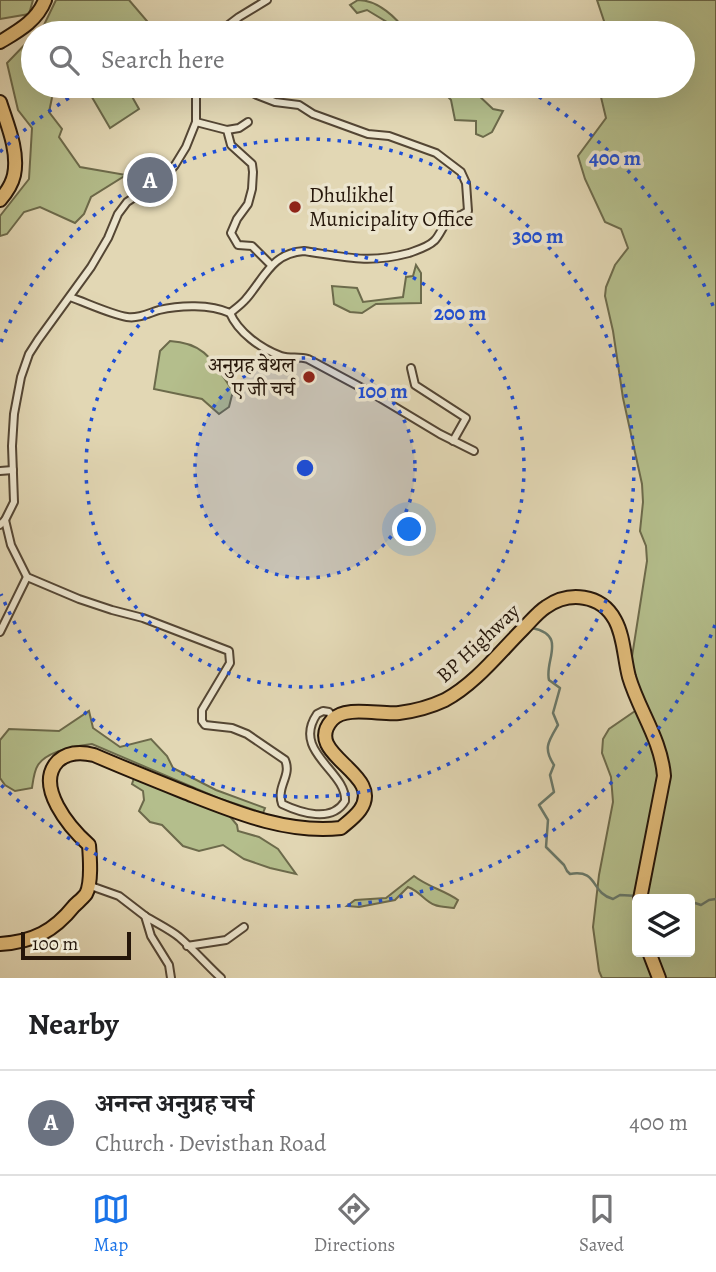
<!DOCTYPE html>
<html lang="en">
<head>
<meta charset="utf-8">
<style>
	:root { --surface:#fff; --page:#f6f6f6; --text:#202124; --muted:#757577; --line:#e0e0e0; --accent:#1a73e8 }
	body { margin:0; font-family:Alegreya,"Noto Serif Devanagari",serif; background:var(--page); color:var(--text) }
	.controls { position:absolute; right:21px; bottom:21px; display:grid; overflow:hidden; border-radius:7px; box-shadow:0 7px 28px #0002 }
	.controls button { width:63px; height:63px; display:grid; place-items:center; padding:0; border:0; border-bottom:2px solid var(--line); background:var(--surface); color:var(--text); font:35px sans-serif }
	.scale { position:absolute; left:21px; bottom:18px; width:110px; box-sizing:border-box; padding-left:7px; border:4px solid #25160a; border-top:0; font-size:19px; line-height:24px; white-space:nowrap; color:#25160a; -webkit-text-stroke:5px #ece5ce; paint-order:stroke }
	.you { position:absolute; left:410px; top:530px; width:24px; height:24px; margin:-18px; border:5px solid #fff; border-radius:50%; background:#1a73e8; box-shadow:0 0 0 10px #1a73e833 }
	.badge { display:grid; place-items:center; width:46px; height:46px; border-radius:50%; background:var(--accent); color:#fff; font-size:23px; font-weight:700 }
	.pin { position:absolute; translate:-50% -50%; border:4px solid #fff; box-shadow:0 2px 7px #0006 }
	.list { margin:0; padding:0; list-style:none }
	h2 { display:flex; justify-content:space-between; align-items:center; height:91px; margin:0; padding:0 28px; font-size:30px }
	h2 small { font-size:23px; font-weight:400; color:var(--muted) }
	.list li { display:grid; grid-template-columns:46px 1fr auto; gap:21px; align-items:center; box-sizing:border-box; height:105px; padding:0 28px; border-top:2px solid var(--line) }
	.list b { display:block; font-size:26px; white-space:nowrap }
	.list p { margin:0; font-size:23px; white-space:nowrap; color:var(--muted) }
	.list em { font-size:23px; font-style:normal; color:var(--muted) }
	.icon { flex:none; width:38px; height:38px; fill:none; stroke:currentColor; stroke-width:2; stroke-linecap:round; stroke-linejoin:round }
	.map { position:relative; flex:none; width:716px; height:978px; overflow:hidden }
	.search { position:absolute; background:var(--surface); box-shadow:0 7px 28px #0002; left:21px; right:21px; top:21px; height:77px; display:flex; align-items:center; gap:18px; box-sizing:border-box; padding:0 24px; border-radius:38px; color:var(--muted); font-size:26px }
	.sheet { height:196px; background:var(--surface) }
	nav { display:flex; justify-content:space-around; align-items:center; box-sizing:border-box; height:98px; border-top:2px solid var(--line); background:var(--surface); font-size:19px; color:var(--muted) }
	nav a { display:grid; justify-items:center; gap:4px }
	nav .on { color:var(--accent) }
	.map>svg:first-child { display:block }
	.green { fill:#b4be8c; stroke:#6c6a4b; stroke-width:2 }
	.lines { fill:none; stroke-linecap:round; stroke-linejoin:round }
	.stream { stroke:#697869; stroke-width:2.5 }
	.street-casing { stroke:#544634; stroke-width:10 }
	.highway-casing { stroke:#25160a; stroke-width:16 }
	.street { stroke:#ece5ce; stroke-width:6 }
	.highway { stroke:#e1bc7a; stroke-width:12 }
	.ring { fill:none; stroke:#1d4ed8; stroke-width:3.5; stroke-dasharray:3.5 7 }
	.poi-dot { fill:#8f2418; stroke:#ece5ce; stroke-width:2.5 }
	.labels { text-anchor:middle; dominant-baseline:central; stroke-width:7; stroke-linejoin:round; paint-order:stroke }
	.poi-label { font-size:21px; fill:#25160a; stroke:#ece5ce; text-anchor:start }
	.street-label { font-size:21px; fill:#25160a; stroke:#ece5ce }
	.centre { fill:#1d4ed8; stroke:#ece5ce; stroke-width:3.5 }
	.ring-label { font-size:21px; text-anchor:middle; font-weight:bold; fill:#1d4ed8; stroke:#ece5ce; stroke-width:7; stroke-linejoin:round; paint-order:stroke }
</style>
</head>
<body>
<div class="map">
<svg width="716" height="978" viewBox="0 0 716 978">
	<rect width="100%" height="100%" fill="#e2d7b4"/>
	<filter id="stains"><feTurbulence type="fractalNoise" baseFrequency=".00286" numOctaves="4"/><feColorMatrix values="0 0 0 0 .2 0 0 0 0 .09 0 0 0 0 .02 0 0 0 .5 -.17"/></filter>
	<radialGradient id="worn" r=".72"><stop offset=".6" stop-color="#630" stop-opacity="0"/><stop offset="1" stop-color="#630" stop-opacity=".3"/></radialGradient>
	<g class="green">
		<polygon points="0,0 33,0 29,14 0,19"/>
		<polygon points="56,0 129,0 152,27 163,33 36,33 44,25"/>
		<path d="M358 0C378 0 397 18 407 33H401L400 30 367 10 357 13 350 5Z"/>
		<polygon points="597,0 716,0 716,978 662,978 654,952 690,952 690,899 644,899 668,776 635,683 631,663 647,561 646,546 640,531 643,502 642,484 623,398 613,331 605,296 606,287 615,265 628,248 621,229 605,222 585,179 578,156 606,118 600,93 600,86 683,86 683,33 605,33 606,27"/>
		<polygon points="33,36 33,86 57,86 54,88 49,112 62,129 59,137 80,167 126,175 91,197 84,214 75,223 40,207 24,212 7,234 0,236 0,216 29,179 32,128 18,110 7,63"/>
		<polygon points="88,86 126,86 139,109 110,128 86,87"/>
		<polygon points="438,86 464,86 467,93 475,92 493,109 503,111 492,132 483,137 476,134 476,121 455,120 451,100"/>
		<polygon points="416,265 421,273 421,303 376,304 362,313 350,312 334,304 332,286 357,288 363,302 403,297 406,277 413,276"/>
		<path d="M170 341C207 343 214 364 233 391L229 407 219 414 202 399 154 389 160 351Z"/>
		<polygon points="638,709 659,762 660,777 639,884 636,913 637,952 646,952 654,978 602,978 599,971 593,927 599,875 613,802 611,777 602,753 603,739 609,729"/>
		<path d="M89 711 93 728 120 747 151 739 167 756 173 768 216 790 265 808 263 813 218 798 92 744C76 746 47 751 38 765 34 771 33 781 32 788L15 791 5 785 0 778V740L9 729 59 731Z"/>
		<polygon points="134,778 228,814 237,825 238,831 259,837 278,849 296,874 270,868 244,859 223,845 199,851 183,846 162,825 150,822 139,811 144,800 143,791 132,784"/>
		<path d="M414 876C428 887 444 890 458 900L454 908C448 907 440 907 435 905 424 901 421 892 408 887L395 900 359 907 347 906 355 900 386 898Z"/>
	</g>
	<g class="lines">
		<g class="stream">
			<path d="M532 628C568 635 544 661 549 680L560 688 553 713 558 725C548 742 543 748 554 765L550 775 554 792 539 805 548 820 546 847 564 865 567 871 570 874C599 869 590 893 613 899L620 895 638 896"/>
			<polyline points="645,896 671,896 679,899"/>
			<polyline points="690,904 695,903 701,905 709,900 716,899"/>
		</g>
		<defs>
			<g id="street">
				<polyline points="218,33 239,17 267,0"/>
				<polyline points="196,122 227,130 231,145 252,164 253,172 252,189 248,204 237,219 231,233 238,245 252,246 271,265"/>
				<polyline points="227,130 239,128 248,122"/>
				<path d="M70 297C87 303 110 314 127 317 138 319 149 313 159 310 180 305 210 304 230 313 235 309 242 304 246 299 265 277 272 253 304 251 345 257 368 264 409 253 417 250 428 247 434 241 439 237 444 224 449 218L461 215 468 211 466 183 461 172 436 153 389 136 368 134 313 114 299 105 275 102 257 95 240 86"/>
				<path d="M230 313C238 332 261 349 281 356 290 359 299 356 308 359L375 395 440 434 474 451"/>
				<polyline points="411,368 415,385 466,418 453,441"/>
				<polyline points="0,471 13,470"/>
				<path d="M5 520 11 545 27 577 79 599 112 610 143 618 229 651 230 663 202 710V721L205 725 232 728 247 734 285 760C292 776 276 786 282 804 301 813 332 823 345 801 347 771 291 752 317 714L323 711 329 712 333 718"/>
				<polyline points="0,525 5,520 14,502 12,446 14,414 21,377 29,354 38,340 91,267 108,238 118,214 127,202 165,177 175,165 186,147 196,122 196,86"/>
				<polyline points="0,632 27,577"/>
				<polyline points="88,885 119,896 145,916 151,936 169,965 171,978"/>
				<path d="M145 916C156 923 169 929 179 937 194 950 207 965 221 978"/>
				<polyline points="187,946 226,940 244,927"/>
			</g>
			<g id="highway">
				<path d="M0 42C18 31 37 21 45 0"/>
				<path d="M0 102C7 124 19 151 14 175 12 184 6 193 0 200"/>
				<path d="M0 944C33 942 54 931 74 906 78 902 83 898 86 894 92 883 90 858 89 845 70 828 34 786 58 761 68 752 82 752 94 755 124 768 154 780 184 792 235 812 286 834 341 828 348 822 355 817 360 810 386 773 301 755 332 720 345 705 380 715 399 713 415 711 430 707 445 700 475 684 499 653 523 629 531 621 538 612 546 607 569 591 601 594 615 620 624 636 624 658 629 677 639 711 661 739 664 776L640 899"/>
				<polyline points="649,952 659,978"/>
			</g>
		</defs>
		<use href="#street" class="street-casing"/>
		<use href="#highway" class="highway-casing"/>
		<use href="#street" class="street"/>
		<use href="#highway" class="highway"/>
	</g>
	<circle cx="305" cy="468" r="110" fill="#1d4ed8" fill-opacity=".12"/>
	<g class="ring">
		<circle cx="305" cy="468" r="110"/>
		<circle cx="305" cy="468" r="219"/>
		<path d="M1 342A329 329 0 1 1 1 594"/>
		<path d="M715 625A439 439 0 0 1 0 784M0 152A439 439 0 0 1 89 86M248 33A439 439 0 0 1 362 33M521 86A439 439 0 0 1 715 311"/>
	</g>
	<g class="poi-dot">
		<circle cx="295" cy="207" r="7"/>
		<circle cx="309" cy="377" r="7"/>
	</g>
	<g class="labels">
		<g class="poi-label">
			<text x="309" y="195">Dhulikhel<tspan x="309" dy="24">Municipality Office</tspan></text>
			<text x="295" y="365" text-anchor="end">अनुग्रह बेथल<tspan x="295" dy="24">ए जी चर्च</tspan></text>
		</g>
		<g class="street-label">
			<text transform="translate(478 643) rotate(-43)">BP Highway</text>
		</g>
	</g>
	<circle cx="305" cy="468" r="10" class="centre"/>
	<g class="ring-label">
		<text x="615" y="165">400 m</text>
		<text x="538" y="243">300 m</text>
		<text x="460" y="320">200 m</text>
		<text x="383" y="398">100 m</text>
	</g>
	<rect width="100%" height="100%" filter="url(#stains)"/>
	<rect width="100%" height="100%" fill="url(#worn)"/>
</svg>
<div class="controls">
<button><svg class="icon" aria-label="layers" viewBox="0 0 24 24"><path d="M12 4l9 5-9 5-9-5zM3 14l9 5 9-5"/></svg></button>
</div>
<div class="scale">100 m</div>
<div class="you"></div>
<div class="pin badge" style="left:150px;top:180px;background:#6b7280">A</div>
<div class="search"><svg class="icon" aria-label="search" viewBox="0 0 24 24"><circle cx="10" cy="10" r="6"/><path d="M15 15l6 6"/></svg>Search here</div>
</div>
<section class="sheet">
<h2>Nearby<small></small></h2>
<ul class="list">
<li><span class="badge" style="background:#6b7280">A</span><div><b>अनन्त अनुग्रह चर्च</b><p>Church · Devisthan Road</p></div><em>400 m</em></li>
</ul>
</section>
<nav>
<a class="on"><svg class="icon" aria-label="map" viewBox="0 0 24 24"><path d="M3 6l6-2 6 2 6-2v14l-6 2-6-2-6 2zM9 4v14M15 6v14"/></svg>Map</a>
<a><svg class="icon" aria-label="directions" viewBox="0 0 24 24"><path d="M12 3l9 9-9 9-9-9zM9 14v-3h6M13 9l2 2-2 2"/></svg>Directions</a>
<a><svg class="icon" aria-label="saved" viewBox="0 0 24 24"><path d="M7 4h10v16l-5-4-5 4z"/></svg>Saved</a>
</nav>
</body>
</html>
